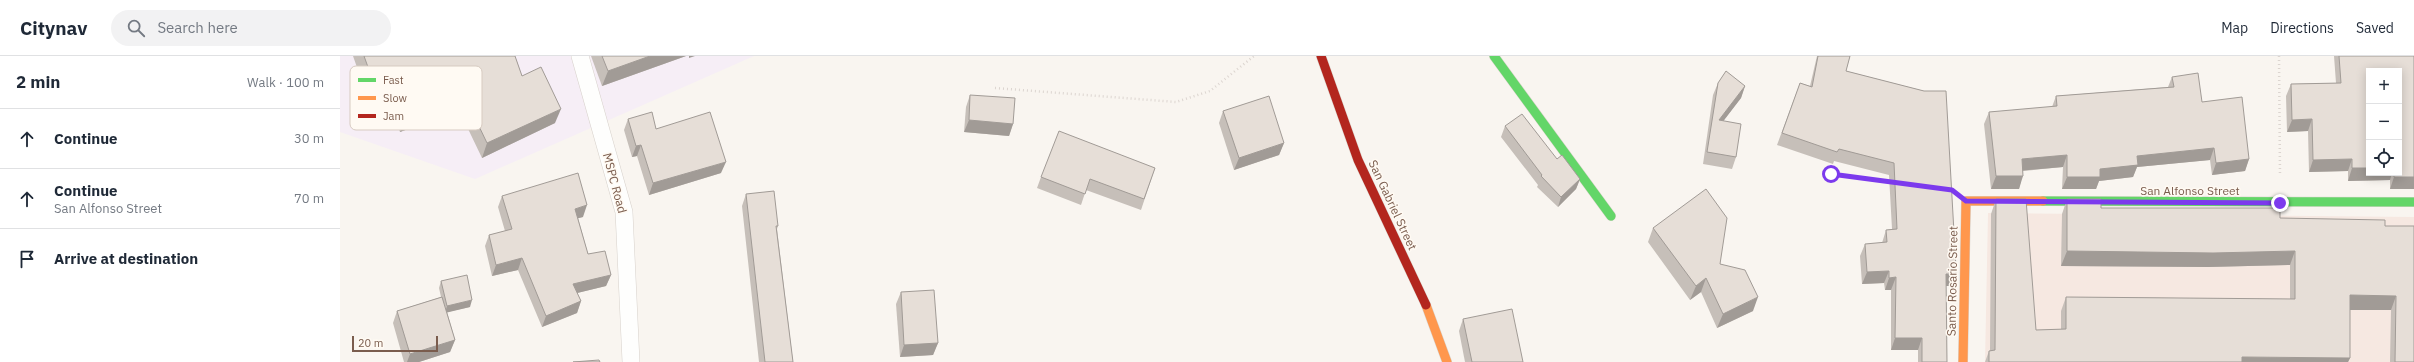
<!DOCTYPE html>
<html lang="en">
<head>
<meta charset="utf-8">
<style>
	:root { --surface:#fff; --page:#f2f2f3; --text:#1f2937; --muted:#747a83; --line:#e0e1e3 }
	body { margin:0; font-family:"IBM Plex Sans",sans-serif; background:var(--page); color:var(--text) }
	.controls { position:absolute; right:12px; top:12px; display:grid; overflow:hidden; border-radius:0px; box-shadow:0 2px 10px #0003 }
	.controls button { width:36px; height:36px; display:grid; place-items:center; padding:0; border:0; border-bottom:1px solid var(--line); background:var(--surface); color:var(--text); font:20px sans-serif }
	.scale { position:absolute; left:12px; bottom:10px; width:86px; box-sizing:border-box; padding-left:4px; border:2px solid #7a5c4d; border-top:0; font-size:11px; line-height:14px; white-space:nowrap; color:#7a5c4d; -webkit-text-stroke:3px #fffaf3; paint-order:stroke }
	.stop { position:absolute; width:12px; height:12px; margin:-9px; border:3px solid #7c3aed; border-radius:50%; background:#fff }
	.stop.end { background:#7c3aed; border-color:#fff; box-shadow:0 1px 4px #0008 }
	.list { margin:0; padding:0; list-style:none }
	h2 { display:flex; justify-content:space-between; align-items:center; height:52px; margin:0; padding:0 16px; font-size:17px }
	h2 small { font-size:13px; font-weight:400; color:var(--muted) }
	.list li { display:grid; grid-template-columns:26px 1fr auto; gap:12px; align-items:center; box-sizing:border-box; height:60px; padding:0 16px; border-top:1px solid var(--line) }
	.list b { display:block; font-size:15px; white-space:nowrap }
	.list p { margin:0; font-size:13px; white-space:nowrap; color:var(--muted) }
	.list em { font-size:13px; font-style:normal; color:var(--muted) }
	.icon { flex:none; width:22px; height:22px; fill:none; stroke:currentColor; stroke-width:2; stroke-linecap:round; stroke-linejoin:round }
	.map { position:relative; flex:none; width:2074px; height:306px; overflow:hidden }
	header { display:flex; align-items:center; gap:24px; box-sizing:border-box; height:56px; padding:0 20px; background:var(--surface); border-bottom:1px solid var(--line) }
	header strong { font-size:19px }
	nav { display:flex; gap:22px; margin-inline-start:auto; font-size:14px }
	.search { width:280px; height:36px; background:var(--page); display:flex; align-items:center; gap:10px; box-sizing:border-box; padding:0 14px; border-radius:22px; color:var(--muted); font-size:15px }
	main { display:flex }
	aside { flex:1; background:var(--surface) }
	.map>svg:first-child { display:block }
	.commercial { fill:#f6e8e1 }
	.education { fill:#f6eef6 }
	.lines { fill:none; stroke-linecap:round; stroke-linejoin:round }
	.lane-casing { stroke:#d7d1cb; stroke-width:18 }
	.fast-casing { stroke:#d9d2cb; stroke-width:10 }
	.slow-casing { stroke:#d9d2cb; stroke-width:10 }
	.jam-casing { stroke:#d9d2cb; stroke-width:10 }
	.path { stroke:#dcd5d0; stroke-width:2.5; stroke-dasharray:1 3; stroke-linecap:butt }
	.lane { stroke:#fefefd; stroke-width:17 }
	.fast { stroke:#63d668; stroke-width:9 }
	.slow { stroke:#ff974d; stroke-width:9 }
	.jam { stroke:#b3261e; stroke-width:9 }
	.wall { fill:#c6bfb9; fill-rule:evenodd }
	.shaded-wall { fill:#a19b96 }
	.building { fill:#e6ded7; stroke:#a19b96 }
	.route { stroke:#7c3aed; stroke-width:5 }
	.labels { text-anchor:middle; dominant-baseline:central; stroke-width:3; stroke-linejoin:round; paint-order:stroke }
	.street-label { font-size:12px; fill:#7a5c4d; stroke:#fffaf3 }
	.key { fill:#fffaf3; stroke:#d7cbc1; stroke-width:1 }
	.key-label { font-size:11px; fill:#7a5c4d }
</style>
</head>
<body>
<header>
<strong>Citynav</strong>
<div class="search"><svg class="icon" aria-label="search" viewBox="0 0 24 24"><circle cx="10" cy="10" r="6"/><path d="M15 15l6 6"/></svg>Search here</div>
<nav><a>Map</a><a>Directions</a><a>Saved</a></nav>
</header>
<main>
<aside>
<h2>2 min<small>Walk · 100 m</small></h2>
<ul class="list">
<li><svg class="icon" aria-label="ahead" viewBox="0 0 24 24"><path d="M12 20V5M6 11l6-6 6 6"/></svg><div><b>Continue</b></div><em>30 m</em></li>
<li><svg class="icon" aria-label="ahead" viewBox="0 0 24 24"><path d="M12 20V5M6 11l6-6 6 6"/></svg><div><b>Continue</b><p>San Alfonso Street</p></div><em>70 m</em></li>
<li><svg class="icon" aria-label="arrive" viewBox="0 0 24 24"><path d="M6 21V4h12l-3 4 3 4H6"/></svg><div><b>Arrive at destination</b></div></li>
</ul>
</aside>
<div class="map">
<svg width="2074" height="306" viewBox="0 0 2074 306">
	<rect width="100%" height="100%" fill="#f9f5f0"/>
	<polygon class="commercial" points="1648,157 2074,161 2074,306 1645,306"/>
	<polygon class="education" points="0,0 414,0 135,123 0,76"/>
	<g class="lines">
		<defs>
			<polyline id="lane" points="240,0 284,156 291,306"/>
			<g id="fast">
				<polyline points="1154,0 1271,160"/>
				<polyline points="1703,145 2074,146"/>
			</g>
			<g id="slow">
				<polyline points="1086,249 1107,306"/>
				<polyline points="1623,306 1626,145 1703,145"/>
			</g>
			<polyline id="jam" points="981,0 1018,104 1086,249"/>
		</defs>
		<use href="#lane" class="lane-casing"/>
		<use href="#fast" class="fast-casing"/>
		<use href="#slow" class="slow-casing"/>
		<use href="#jam" class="jam-casing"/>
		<g class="path">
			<polyline points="1939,0 1940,120"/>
			<polyline points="655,32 836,46 870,35 914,0"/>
			<polyline points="1491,118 1552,126"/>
		</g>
		<use href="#lane" class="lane"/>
		<use href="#fast" class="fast"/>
		<use href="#slow" class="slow"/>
		<use href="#jam" class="jam"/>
	</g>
	<g class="wall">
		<polygon points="13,0 175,0 182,20 215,67 142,102 119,54 60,76 49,48 32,54"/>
		<polygon points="251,0 346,0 262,30"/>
		<polygon points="1477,0 1510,0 1506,15 1584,35 1612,230 1606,230 1607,306 1578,306 1578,294 1551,294 1551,234 1545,234 1544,227 1522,228 1520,200 1525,188 1542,187 1546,174 1552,173 1549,119 1494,105 1493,108 1437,89 1460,27 1470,30"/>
		<path d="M1994 0H2074V133H2050V124L2008 125V115L1969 116 1968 75 1947 76 1946 40 1951 28 1996 27ZM2059 15V117H2029Z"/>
		<polygon points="1832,21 1862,46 1909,103 1905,115 1872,119 1870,104 1797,111 1793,121 1759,125 1756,133 1722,133 1723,111 1683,115 1679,133 1651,133 1644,68 1649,56 1712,51 1716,40 1828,31"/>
		<polygon points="1378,27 1405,30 1401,42 1383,65 1396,101 1392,113 1363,108 1373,39"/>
		<polygon points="630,39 673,68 669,80 624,76 626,51"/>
		<polygon points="883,55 944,87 939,99 894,114 879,67"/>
		<polygon points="288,63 316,73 381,117 309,139 297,100 292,101 284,74"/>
		<polygon points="1165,70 1217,103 1240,123 1236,133 1218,151 1197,131 1198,129 1161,81"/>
		<polygon points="815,112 801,154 746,134 741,149 697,132 701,121"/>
		<polygon points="406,138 438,170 437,173 453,306 419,306 402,150"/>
		<polygon points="162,140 243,161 238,162 248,198 271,219 266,230 237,237 241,245 237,257 202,271 178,214 152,220 145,190 149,179 165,175 158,151"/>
		<polygon points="1656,143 1696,274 1721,273 1721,255 1726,241 1950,243 1950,209 1868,211 1721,210 1722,158 1727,143 1761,152 1940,162 2045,170 2074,306 2050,306 2051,254 2010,254 2010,302 2008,306 1645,306 1649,295 1650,295 1651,158"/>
		<polygon points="1313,172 1380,208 1413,255 1377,272 1361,236 1350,244 1308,186"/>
		<polygon points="101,225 130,251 107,256 115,284 110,296 79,306 64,306 53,267 57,255 101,241 99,232"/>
		<polygon points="561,236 598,287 593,299 560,301 556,248"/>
		<polygon points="1123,263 1183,306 1125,306 1119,275"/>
	</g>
	<g class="shaded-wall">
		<polygon points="310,0 346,0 262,30 268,15"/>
		<polygon points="349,0 355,0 349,2"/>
		<polygon points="1405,30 1401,42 1375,76 1379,64"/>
		<polygon points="55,33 49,48 32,54 38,39"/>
		<polygon points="124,39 119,54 60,76 66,62"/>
		<polygon points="221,53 215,67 142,102 147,87"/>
		<polygon points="1972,63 1968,75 1947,76 1952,64"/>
		<polygon points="629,64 673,68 669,80 624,76"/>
		<polygon points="944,87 939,99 894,114 899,102"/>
		<polygon points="301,89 297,100 292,101 296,90"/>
		<polygon points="1874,92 1870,104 1797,111 1793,121 1759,125 1756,133 1722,133 1727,121 1760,113 1797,100"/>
		<polygon points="1727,99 1723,111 1678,115 1682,103"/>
		<polygon points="1909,103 1905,115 1872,119 1876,107"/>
		<polygon points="2012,103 2008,115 1969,116 1973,104"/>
		<polygon points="386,106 381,117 309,139 313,127"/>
		<polygon points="2012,112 2029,112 2029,117 2052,117 2050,124 2008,125"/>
		<polygon points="1656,120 1683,120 1679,133 1651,133"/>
		<polygon points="2054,121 2074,121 2074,133 2050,133"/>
		<polygon points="1240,123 1236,133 1218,151 1221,141"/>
		<polygon points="247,149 243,161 231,164 235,153"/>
		<polygon points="1727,195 1955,195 1950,209 1868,211 1721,210"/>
		<polygon points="182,202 178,214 152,220 156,209"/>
		<polygon points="1549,215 1544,227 1522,228 1527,216"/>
		<polygon points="1606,218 1616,218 1612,230 1601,230"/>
		<polygon points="271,219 266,230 229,239 233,228"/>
		<polygon points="1556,221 1551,234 1545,234 1549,222"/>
		<polygon points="1366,222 1361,236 1350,244 1356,230"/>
		<polygon points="2010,239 2056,240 2051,254 2004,254"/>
		<polygon points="1418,241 1413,255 1377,272 1383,258"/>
		<polygon points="132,244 130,251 105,257 107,250"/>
		<polygon points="241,245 237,257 202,271 206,260"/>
		<polygon points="1555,282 1582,282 1578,294 1551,294"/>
		<polygon points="115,284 110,296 79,306 67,306 70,298"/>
		<polygon points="598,287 593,299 560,301 564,289"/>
		<polygon points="1902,301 2010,302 2008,306 1900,306"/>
	</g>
	<g class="building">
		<polygon points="24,0 175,0 182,20 201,11 221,53 147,87 124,39 66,62 55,33 38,39"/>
		<polygon points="262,0 310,0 268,15"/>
		<polygon points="1478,0 1510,0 1506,15 1584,35 1606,35 1616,212 1616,218 1606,218 1607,306 1582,306 1582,282 1555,282 1556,221 1549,222 1549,215 1527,216 1525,188 1547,186 1546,174 1557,173 1554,107 1499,93 1497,96 1442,77 1460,27 1472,31"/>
		<polygon points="1999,0 2074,0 2074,121 2054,121 2054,117 2059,117 2059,15 2029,15 2029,112 2012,112 2012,103 1973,104 1972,63 1952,64 1951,28 2001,27"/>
		<polygon points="1386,15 1405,30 1379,64 1401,68 1396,101 1367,96 1378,27"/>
		<polygon points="1858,17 1862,46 1902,41 1909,103 1876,107 1874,92 1797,100 1798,109 1760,113 1760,121 1727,121 1727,99 1682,103 1683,120 1656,120 1649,56 1717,50 1716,40 1834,31 1832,21"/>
		<polygon points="630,39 675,42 673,68 629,64"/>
		<polygon points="929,40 944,87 899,102 883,55"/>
		<polygon points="312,56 316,73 370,56 386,106 313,127 301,89 296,90 288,63"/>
		<polygon points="1182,58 1217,103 1222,99 1240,123 1221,141 1201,120 1202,119 1165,70"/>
		<polygon points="719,75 815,112 804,143 750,123 745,138 701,121"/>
		<polygon points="238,117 247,149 235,153 248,198 265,195 271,219 233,228 241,245 206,260 182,202 156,209 149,179 172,173 162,140"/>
		<polygon points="1366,133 1387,162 1380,208 1405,214 1418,241 1383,258 1366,222 1356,230 1313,172"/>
		<polygon points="434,135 438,170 436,170 453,306 425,306 406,138"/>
		<polygon points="1656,143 1686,143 1696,274 1726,273 1726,241 1955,243 1955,195 1873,197 1727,195 1727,143 1761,143 1761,152 1940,152 1940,162 2045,164 2045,170 2074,170 2074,306 2055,306 2056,240 2010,239 2010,302 1902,301 1902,306 1649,306 1649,295 1655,294"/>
		<polygon points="127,219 132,244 107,250 101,225"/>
		<polygon points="594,234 598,287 564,289 561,236"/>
		<polygon points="102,241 115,284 70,298 57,255"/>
		<polygon points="1172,253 1183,306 1132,306 1123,263"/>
		<polygon points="259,304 260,306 233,306"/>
	</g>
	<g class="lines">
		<polyline class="route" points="1491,118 1612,134 1626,145 1940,147"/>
	</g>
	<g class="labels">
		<g class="street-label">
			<text transform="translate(275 127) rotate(75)">MSPC Road</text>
			<text x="1850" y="134">San Alfonso Street</text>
			<text transform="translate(1053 149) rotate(65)">San Gabriel Street</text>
			<text transform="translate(1612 225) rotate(-89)">Santo Rosario Street</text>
		</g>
	</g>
	<rect x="10" y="10" width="132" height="64" rx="6" class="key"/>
	<rect x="18" y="22" width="18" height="4" fill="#63d668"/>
	<rect x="18" y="40" width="18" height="4" fill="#ff974d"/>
	<rect x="18" y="58" width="18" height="4" fill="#b3261e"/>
	<g class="key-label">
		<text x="43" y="28">Fast</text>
		<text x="43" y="46">Slow</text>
		<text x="43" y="64">Jam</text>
	</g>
</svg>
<div class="controls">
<button>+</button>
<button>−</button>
<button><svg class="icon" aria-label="locate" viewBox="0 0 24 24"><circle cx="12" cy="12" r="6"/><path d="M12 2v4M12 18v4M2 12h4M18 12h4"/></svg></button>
</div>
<div class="scale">20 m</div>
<div class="stop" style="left:1491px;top:118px"></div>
<div class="stop end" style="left:1940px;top:147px"></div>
</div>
</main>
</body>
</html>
